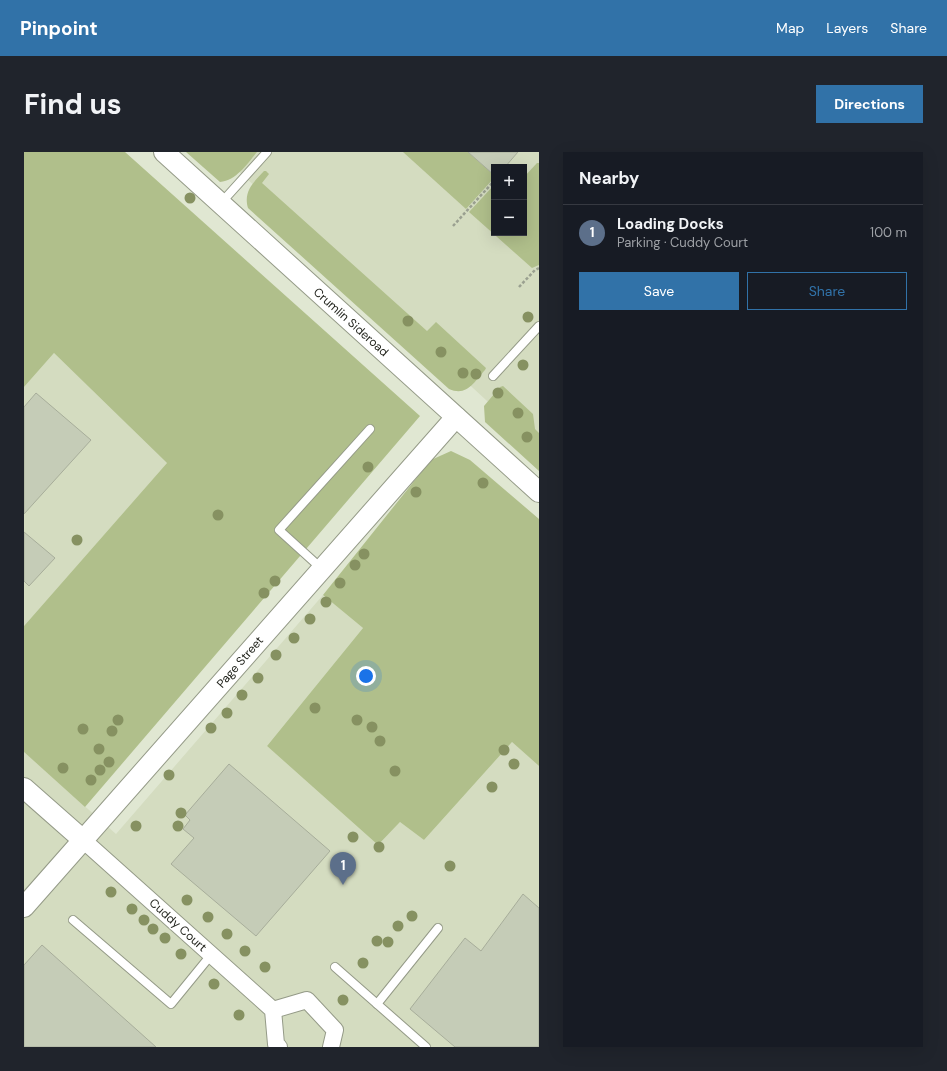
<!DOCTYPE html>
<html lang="en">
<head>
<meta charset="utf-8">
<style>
	:root { --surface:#171b24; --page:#20242c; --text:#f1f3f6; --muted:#9ea1a6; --line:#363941; --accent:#3172a8 }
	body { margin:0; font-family:"DM Sans",sans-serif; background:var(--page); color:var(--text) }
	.controls { position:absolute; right:12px; top:12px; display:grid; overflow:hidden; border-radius:0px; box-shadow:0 4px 16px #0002 }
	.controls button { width:36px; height:36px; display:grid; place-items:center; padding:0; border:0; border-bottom:1px solid var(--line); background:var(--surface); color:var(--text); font:20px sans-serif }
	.you { position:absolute; left:342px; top:524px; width:14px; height:14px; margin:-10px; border:3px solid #fff; border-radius:50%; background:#1a73e8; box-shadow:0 0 0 6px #1a73e833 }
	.badge { display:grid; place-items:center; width:26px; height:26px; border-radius:50%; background:var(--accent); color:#fff; font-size:13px; font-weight:700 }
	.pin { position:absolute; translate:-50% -33px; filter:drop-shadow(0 1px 2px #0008) }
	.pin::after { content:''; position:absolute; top:21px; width:14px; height:12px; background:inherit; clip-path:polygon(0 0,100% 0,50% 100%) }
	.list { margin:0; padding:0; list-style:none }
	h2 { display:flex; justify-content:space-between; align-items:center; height:52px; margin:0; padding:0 16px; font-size:17px }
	h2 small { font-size:13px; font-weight:400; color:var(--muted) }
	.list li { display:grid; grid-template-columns:26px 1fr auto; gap:12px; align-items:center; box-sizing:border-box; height:56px; padding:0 16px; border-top:1px solid var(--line) }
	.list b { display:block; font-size:15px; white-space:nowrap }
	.list p { margin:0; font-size:13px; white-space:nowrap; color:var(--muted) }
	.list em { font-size:13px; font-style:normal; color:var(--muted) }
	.actions { display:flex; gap:8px; padding:12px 16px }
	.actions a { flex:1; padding:9px 0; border:1px solid var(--accent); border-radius:0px; text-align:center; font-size:14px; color:var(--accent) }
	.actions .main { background:var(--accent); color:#fff }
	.map { position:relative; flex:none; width:515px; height:895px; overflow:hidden; border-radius:0px }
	header { display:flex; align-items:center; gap:24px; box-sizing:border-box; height:56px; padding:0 20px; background:var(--accent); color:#fff }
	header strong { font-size:19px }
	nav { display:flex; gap:22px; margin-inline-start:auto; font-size:14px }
	.intro { display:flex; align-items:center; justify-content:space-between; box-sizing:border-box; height:96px; padding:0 24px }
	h1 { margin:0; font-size:28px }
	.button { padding:10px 18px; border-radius:0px; background:var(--accent); color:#fff; font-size:14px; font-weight:700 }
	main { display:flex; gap:24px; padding:0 24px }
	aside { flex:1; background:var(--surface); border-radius:0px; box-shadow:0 4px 16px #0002 }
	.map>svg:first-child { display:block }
	.built { fill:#d4dcc0; fill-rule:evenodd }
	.green { fill:#b0bf8b }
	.building { fill:#c5ccb7; stroke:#a7ad9a }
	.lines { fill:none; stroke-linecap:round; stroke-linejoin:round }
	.service-casing { stroke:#949a87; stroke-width:10 }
	.minor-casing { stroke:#949a87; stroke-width:18 }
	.tertiary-casing { stroke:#949a87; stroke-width:22 }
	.path { stroke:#9aa090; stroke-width:2.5; stroke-dasharray:3 2; stroke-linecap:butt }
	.service { stroke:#fff; stroke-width:8 }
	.minor { stroke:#fff; stroke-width:16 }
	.tertiary { stroke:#fff; stroke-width:20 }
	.tree { fill:#869161 }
	.labels { text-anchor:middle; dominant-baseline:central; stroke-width:3; stroke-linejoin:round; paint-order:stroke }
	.street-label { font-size:12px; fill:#22241d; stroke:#fff }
</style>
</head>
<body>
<header>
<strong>Pinpoint</strong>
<nav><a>Map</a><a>Layers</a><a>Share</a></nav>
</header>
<div class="intro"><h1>Find us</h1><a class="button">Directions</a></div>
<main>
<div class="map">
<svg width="515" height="895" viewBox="0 0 515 895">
	<rect width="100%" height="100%" fill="#e0e7d2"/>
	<g class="built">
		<path d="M194 0H515V297ZM470 15H500V81H470Z"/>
		<polygon points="30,201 143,311 0,474 0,235"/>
		<polygon points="299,443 339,476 243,594 354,693 376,670 400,688 488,590 515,614 515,895 0,895 0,600 92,682"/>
	</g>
	<g class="green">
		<polygon points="0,0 101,0 396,264 61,655 0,600 0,474 143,311 30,201 0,235"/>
		<path d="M162 0H233C223 12 213 28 196 30Z"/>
		<polygon points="379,0 444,0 470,23 470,26 442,57"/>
		<polygon points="513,11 515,11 515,113 508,116 445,60 470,33 470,81 500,81 500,25"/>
		<path d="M240 19H242L245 22 238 31 403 179 412 170 462 216 461 218C450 230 443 245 425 237L224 56C219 39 230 30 240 19Z"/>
		<polygon points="479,234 509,262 511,277 515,281 515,319 461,270 460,254 476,235"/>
		<polygon points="427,299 446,308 515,367 515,614 488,590 400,688 376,670 354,693 243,594 339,476 299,443 407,308"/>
	</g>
	<g class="building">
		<polygon points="444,0 494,0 481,15 470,15 470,23"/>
		<polygon points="12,241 67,288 0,362 0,255"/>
		<polygon points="0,380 31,406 5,434 0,429"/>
		<polygon points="205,612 306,699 232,784 147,712 170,686 159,677 166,668 161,663"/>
		<polygon points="499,742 515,756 515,895 431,895 386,857 441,786 457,799"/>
		<polygon points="18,793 132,895 0,895 0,813"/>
	</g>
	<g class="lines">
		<defs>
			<g id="service">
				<polyline points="197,51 243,0"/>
				<polyline points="469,224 515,174"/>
				<polyline points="298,417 255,378 346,277"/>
				<polyline points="49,768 147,852 187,803"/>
				<polyline points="311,815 402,895"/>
				<polyline points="353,852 414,776"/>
			</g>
			<g id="minor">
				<polyline points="59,688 249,858 252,892 255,895"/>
				<polyline points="249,858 283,848 311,878 307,895"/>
			</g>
			<g id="tertiary">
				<polyline points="140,0 515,340"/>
				<polyline points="0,636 59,688"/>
				<polyline points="0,755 432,265"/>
			</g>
		</defs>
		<use href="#service" class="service-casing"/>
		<use href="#minor" class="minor-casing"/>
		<use href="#tertiary" class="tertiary-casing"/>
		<g class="path">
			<polyline points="429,74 470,29"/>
			<polyline points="495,135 511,118 515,116"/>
		</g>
		<use href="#service" class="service"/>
		<use href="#minor" class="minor"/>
		<use href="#tertiary" class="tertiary"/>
	</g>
	<g class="tree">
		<circle cx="166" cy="46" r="5.5"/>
		<circle cx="504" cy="165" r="5.5"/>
		<circle cx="384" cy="169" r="5.5"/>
		<circle cx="417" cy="200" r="5.5"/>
		<circle cx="499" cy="213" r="5.5"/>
		<circle cx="439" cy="221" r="5.5"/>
		<circle cx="452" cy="222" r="5.5"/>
		<circle cx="474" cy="241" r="5.5"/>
		<circle cx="494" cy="261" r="5.5"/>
		<circle cx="503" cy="285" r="5.5"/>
		<circle cx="344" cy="315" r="5.5"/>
		<circle cx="459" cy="331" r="5.5"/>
		<circle cx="392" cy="340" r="5.5"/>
		<circle cx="194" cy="363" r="5.5"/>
		<circle cx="53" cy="388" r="5.5"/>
		<circle cx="340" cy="402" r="5.5"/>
		<circle cx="331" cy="413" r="5.5"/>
		<circle cx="251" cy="429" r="5.5"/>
		<circle cx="316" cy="431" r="5.5"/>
		<circle cx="240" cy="441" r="5.5"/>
		<circle cx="302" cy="450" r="5.5"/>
		<circle cx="286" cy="467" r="5.5"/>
		<circle cx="270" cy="486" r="5.5"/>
		<circle cx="252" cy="503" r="5.5"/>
		<circle cx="234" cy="526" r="5.5"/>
		<circle cx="218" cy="543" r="5.5"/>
		<circle cx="291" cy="556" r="5.5"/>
		<circle cx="203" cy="561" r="5.5"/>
		<circle cx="94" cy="568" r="5.5"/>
		<circle cx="333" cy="568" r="5.5"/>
		<circle cx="348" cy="575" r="5.5"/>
		<circle cx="187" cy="576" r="5.5"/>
		<circle cx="59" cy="577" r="5.5"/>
		<circle cx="88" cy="579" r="5.5"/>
		<circle cx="356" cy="589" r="5.5"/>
		<circle cx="75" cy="597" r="5.5"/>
		<circle cx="480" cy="598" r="5.5"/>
		<circle cx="85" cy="610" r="5.5"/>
		<circle cx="490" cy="612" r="5.5"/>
		<circle cx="39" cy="616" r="5.5"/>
		<circle cx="76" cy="618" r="5.5"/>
		<circle cx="371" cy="619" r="5.5"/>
		<circle cx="145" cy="623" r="5.5"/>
		<circle cx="67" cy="628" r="5.5"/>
		<circle cx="468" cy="635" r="5.5"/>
		<circle cx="157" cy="661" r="5.5"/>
		<circle cx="112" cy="674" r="5.5"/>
		<circle cx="154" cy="674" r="5.5"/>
		<circle cx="329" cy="685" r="5.5"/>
		<circle cx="355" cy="695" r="5.5"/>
		<circle cx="426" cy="714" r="5.5"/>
		<circle cx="87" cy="740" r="5.5"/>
		<circle cx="163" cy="748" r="5.5"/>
		<circle cx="108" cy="757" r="5.5"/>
		<circle cx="388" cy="764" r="5.5"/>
		<circle cx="184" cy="765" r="5.5"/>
		<circle cx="120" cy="768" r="5.5"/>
		<circle cx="374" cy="774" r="5.5"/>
		<circle cx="129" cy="777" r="5.5"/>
		<circle cx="203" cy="782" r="5.5"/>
		<circle cx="141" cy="786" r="5.5"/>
		<circle cx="353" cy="789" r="5.5"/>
		<circle cx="364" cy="790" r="5.5"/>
		<circle cx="221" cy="799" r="5.5"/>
		<circle cx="157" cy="802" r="5.5"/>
		<circle cx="339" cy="811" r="5.5"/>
		<circle cx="241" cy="815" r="5.5"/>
		<circle cx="190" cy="832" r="5.5"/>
		<circle cx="319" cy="848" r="5.5"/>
		<circle cx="215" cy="863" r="5.5"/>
	</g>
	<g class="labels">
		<g class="street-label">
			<text transform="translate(327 170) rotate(42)">Crumlin Sideroad</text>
			<text transform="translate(216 510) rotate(-49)">Page Street</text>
			<text transform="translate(154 773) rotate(42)">Cuddy Court</text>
		</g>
	</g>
</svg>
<div class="controls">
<button>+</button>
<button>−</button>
</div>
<div class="you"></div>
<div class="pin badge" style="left:319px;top:733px;background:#5c6f8a">1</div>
</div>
<aside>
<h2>Nearby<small></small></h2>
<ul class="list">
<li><span class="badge" style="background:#5c6f8a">1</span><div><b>Loading Docks</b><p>Parking · Cuddy Court</p></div><em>100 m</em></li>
</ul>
<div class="actions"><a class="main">Save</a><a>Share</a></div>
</aside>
</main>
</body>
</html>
